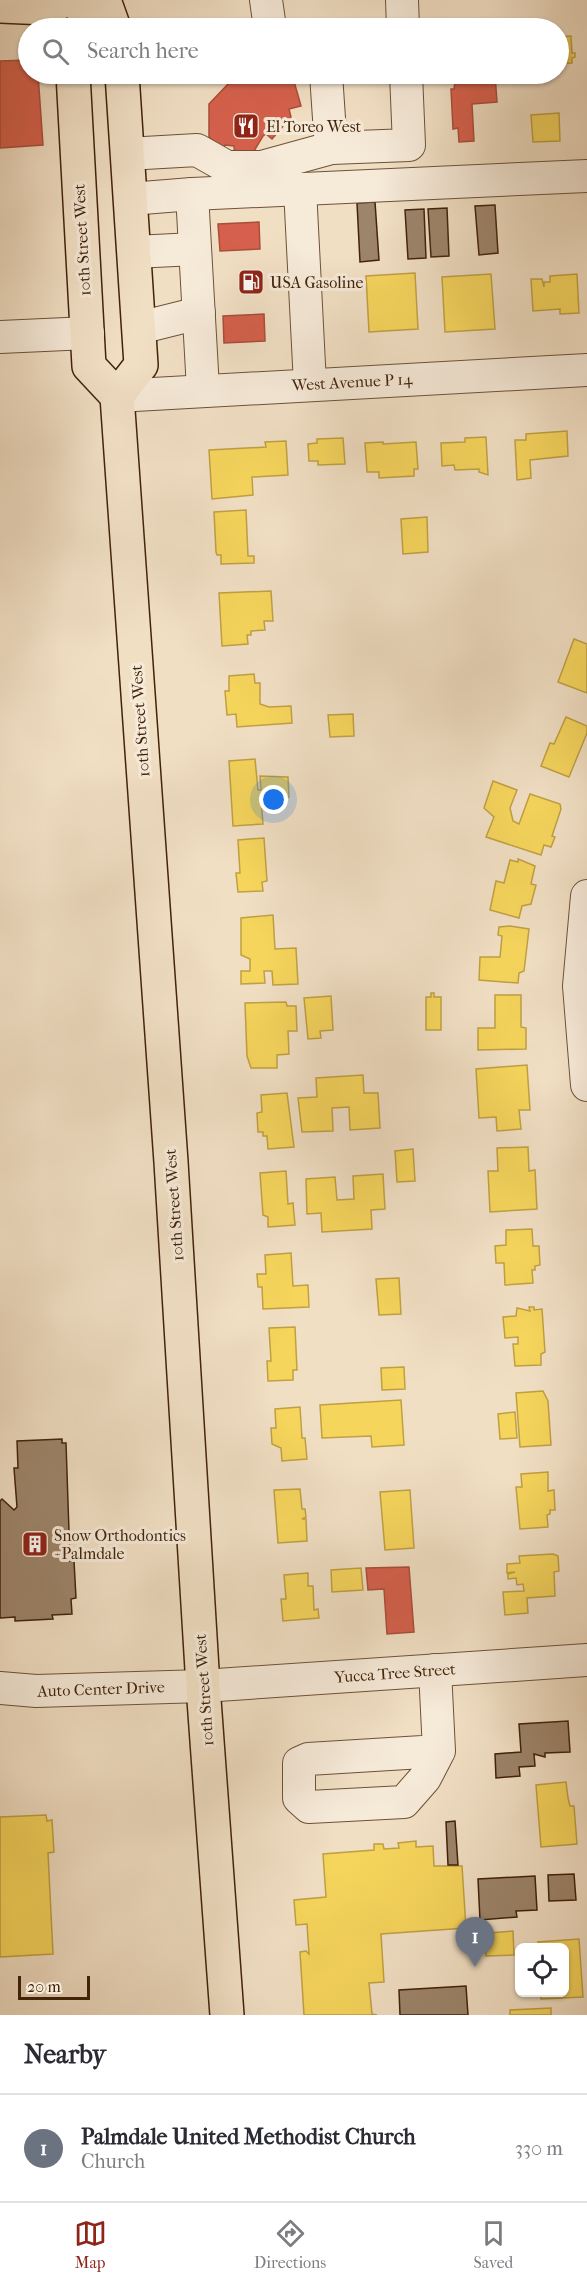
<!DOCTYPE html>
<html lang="en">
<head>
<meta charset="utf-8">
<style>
	:root { --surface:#fff; --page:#f2f2f3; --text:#2b2b33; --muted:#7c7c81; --line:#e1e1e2; --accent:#8f2418 }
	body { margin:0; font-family:"IM FELL French Canon",serif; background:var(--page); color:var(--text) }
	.controls { position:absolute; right:18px; bottom:18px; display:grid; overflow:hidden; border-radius:9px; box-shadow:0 2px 4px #0004 }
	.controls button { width:54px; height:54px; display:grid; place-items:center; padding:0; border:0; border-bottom:2px solid var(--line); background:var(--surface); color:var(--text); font:30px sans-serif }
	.scale { position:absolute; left:18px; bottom:15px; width:72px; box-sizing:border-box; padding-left:6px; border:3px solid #41230a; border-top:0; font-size:16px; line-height:21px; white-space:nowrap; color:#41230a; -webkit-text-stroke:4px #f6ead9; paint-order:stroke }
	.you { position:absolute; left:274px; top:800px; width:21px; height:21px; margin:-15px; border:4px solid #fff; border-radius:50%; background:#1a73e8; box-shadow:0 0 0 9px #1a73e833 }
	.badge { display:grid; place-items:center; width:39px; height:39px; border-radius:50%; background:var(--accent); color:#fff; font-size:20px; font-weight:700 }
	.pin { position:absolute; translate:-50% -50px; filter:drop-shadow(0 2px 3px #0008) }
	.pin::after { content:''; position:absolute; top:32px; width:21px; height:18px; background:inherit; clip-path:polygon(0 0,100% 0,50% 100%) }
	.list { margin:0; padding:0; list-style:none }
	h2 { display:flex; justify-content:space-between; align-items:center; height:78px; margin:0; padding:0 24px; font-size:26px }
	h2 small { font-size:20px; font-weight:400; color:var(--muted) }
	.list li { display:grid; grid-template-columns:39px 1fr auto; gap:18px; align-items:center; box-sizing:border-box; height:108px; padding:0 24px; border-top:2px solid var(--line) }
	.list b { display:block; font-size:22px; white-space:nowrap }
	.list p { margin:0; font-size:20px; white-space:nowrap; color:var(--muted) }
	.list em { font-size:20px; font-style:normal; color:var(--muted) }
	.icon { flex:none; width:33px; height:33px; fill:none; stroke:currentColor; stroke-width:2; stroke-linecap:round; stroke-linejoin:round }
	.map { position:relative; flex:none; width:587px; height:2015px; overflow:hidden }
	.search { position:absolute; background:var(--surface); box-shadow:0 2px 4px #0004; left:18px; right:18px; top:18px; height:66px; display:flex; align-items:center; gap:15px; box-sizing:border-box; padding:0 21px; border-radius:33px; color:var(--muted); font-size:22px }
	.sheet { height:186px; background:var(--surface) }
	nav { display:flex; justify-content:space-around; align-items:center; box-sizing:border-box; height:84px; border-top:2px solid var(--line); background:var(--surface); font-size:16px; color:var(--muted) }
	nav a { display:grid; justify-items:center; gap:3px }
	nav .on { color:var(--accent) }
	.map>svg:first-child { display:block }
	.homes { fill:#f6d55c; stroke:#c0a043; stroke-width:1.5 }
	.shops { fill:#d6604d; stroke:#a94e39; stroke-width:1.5 }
	.building { fill:#9d856b; stroke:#41230a; stroke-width:1.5 }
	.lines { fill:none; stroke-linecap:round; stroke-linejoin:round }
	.minor-casing { stroke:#6d5238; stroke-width:34 }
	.major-casing { stroke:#41230a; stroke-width:36 }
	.minor { stroke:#f6ead9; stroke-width:32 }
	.major { stroke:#f1dfc4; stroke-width:33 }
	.labels { text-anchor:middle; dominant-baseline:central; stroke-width:6; stroke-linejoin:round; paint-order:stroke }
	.poi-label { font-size:16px; fill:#41230a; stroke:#f6ead9; text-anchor:start }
	.street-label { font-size:16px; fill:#41230a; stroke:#f6ead9 }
</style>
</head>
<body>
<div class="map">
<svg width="587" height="2015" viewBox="0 0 587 2015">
	<rect width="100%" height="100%" fill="#f1dfc4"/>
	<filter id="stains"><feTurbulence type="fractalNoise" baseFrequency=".00333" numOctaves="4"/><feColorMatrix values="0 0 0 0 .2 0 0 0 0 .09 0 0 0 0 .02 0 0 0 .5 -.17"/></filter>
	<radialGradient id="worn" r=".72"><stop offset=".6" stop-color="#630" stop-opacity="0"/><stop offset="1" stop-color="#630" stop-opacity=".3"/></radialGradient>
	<g class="homes">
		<polygon points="571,36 572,53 575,53 575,57 572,58 572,63 558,64 558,37"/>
		<polygon points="559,113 560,141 533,142 531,115"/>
		<polygon points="415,273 418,329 369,332 366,276"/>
		<polygon points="491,274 495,329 445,332 442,277"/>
		<polygon points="577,274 579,313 560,314 560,309 533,311 531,279 542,279 544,287 544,282 550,282 550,276"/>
		<polygon points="567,431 568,456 530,460 531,478 517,480 515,440 526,440 526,434"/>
		<polygon points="486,437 488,475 479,472 479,469 455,470 454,465 442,466 441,443 465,442 465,438"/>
		<polygon points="343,438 345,464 318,465 318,461 309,461 308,444 317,443 317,439"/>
		<polygon points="286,441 288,475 252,477 253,495 212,499 209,450 266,447 265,442"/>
		<polygon points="383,442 383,444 416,442 418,469 414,469 414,476 379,478 379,472 367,472 365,443"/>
		<polygon points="246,510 248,556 254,556 254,563 221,564 221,555 217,555 216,552 214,512"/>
		<polygon points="427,517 428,552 403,554 401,519"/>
		<polygon points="271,591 273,621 264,621 265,630 251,631 251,635 247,635 248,644 222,646 219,593"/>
		<polygon points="574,639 587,644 587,693 558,682"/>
		<polygon points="254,674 255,683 260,683 260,704 269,707 291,706 292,723 237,727 236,714 227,715 225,691 229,691 229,676"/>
		<polygon points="353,714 354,736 330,737 328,715"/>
		<polygon points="566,717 587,726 587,733 569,777 541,766 550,743 554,744"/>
		<polygon points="255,759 258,790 261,790 260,776 288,777 289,797 261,799 263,824 233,826 229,761"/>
		<polygon points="493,781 517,790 510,808 513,821 519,824 530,794 560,804 561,809 552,836 555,837 551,847 544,845 541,855 486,837 494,817 484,808"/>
		<polygon points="264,838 267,881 262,882 263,891 238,892 236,873 240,873 238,840"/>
		<polygon points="518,859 535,866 531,884 536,885 531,904 522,906 519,918 490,910 496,881 504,883 510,860 518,862"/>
		<polygon points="273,915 275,949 296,948 298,984 273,985 272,971 264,971 265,983 241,984 241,971 250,971 250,959 241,955 241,918"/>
		<polygon points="510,926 529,929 524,971 519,973 518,983 479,980 480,957 500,957 502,936 498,935 499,927"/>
		<polygon points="431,993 434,993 434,997 441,997 441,1030 426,1030 426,997 431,997"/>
		<polygon points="495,995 521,995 521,1027 526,1028 526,1049 478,1050 478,1028 495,1028"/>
		<polygon points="331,996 333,1030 320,1031 321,1038 308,1039 304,998"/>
		<polygon points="286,1002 287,1006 296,1006 297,1031 288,1031 289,1054 277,1055 277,1068 251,1068 247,1056 245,1003"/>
		<polygon points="527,1065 530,1110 519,1110 521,1129 497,1131 496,1117 479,1118 476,1069"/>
		<polygon points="363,1075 364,1093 378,1093 380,1128 350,1130 349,1107 332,1108 333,1131 302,1132 298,1098 317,1097 316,1078"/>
		<polygon points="287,1093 294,1147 268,1149 267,1136 263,1136 263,1132 258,1132 257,1113 262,1112 261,1095"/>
		<polygon points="528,1147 529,1171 535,1170 537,1209 490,1212 488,1171 498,1171 497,1148"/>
		<polygon points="413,1149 415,1181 397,1182 395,1151"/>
		<polygon points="286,1171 288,1204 293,1203 295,1225 268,1227 268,1217 263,1215 260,1173"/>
		<polygon points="383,1174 385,1209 371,1210 372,1229 322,1232 321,1213 307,1214 306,1179 335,1177 337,1200 354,1199 353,1176"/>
		<polygon points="532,1229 533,1246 539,1246 540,1265 535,1266 535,1270 532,1270 533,1283 505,1285 504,1263 496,1263 495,1246 506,1245 506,1230"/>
		<polygon points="291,1253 293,1286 308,1285 309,1307 263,1309 262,1287 258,1287 257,1274 266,1274 265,1255"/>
		<polygon points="399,1278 401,1314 379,1315 376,1279"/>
		<polygon points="529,1307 534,1307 534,1310 542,1309 545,1352 541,1354 541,1365 515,1366 513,1344 518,1344 518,1337 505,1338 503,1317 516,1316 517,1308 530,1311"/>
		<polygon points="295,1327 297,1370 293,1370 293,1380 268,1381 267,1361 271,1361 269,1328"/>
		<polygon points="404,1367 405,1389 382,1390 381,1368"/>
		<polygon points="543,1391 548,1401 551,1445 520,1447 516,1393"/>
		<polygon points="401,1400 404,1445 372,1447 371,1436 322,1438 320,1405"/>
		<polygon points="300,1407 302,1438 305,1438 307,1459 282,1461 281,1448 272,1444 271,1428 276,1428 275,1409"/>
		<polygon points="515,1412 517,1438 500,1439 498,1414"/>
		<polygon points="548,1472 548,1491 554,1490 555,1510 550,1510 550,1514 547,1515 548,1527 520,1529 516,1487 522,1487 521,1474"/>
		<polygon points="300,1489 302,1509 305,1509 306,1517 302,1519 306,1519 307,1541 278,1543 274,1490"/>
		<polygon points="410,1490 414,1548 385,1550 380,1492"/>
		<polygon points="553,1554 558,1556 559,1571 554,1572 555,1596 527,1598 528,1613 505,1615 503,1592 524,1591 523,1584 517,1585 516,1578 508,1579 508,1574 515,1572 507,1573 507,1564 520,1563 519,1556"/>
		<polygon points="361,1568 363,1590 332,1592 331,1570"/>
		<polygon points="308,1573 308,1586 313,1586 314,1610 318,1609 319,1618 283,1621 281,1599 286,1599 284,1575"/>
		<polygon points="566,1782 568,1798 570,1806 574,1806 577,1844 541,1847 536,1785"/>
		<polygon points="46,1815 47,1821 52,1820 54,1852 48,1853 53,1954 0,1957 0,1817"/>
		<polygon points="416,1841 416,1847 433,1846 434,1866 462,1866 466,1928 381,1934 384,1982 369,1983 372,2014 377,2015 304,2015 300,1952 306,1951 309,1954 307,1924 296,1925 294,1900 326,1897 323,1854 374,1850 374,1844 383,1844 384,1849 399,1848 398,1843"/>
		<polygon points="513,1931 514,1955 486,1956 485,1943 478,1943 478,1934"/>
		<polygon points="579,1939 583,1997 541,1999 541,1992 564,1992 564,1948 538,1948 538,1942"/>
		<polygon points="551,2008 551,2015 510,2015 510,2010"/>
	</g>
	<g class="shops">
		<polygon points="28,60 28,74 38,74 43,145 0,148 0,61"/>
		<polygon points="260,74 292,74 301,106 289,109 291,117 272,139 266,134 263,136 248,161 235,161 234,146 225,145 223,149 209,137 209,104 230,82"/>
		<polygon points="456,74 495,74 497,102 472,104 474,141 459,142 458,128 453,129 451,89 454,89"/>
		<polygon points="259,222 260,249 220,251 218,224"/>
		<polygon points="264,314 265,341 224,343 223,316"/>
		<polygon points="409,1567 414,1632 387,1634 384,1589 368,1590 366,1568"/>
	</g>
	<g class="building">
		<polygon points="375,202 379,260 360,262 357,203"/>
		<polygon points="495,205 498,253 479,255 475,206"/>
		<polygon points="447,208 449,256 431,257 428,209"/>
		<polygon points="424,209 426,258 408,259 405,210"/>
		<polygon points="62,1439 62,1443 66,1443 70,1561 74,1561 76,1598 71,1599 72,1614 52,1615 53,1619 15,1621 15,1617 0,1618 0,1501 2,1499 14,1510 17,1507 14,1468 18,1468 17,1441"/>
		<polygon points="568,1721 570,1752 545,1753 545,1757 534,1754 535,1766 519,1767 520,1776 496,1778 495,1754 521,1752 519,1724"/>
		<polygon points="455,1821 458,1865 448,1865 446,1822"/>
		<polygon points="574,1874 576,1900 549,1901 548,1875"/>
		<polygon points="535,1876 537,1910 516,1911 517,1917 480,1920 478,1879"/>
		<polygon points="466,1986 468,2015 400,2015 399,1990"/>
	</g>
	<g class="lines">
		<defs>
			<g id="minor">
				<polyline points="266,0 270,28"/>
				<polyline points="402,0 403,28"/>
				<polyline points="326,74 331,148 409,145 406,74"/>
				<polyline points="127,154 197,150 227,167 262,167 331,148"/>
				<polyline points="300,189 310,384"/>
				<polyline points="192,194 203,389"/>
				<polyline points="130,199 192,194 587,176"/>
				<polyline points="134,252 195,249"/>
				<polyline points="139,328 199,313"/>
				<polyline points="0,337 88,333"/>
				<polyline points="117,396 587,370"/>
				<polyline points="587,896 579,986 587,1085"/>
				<polyline points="435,1670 439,1751 425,1778 404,1802 309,1807 299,1798 299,1763 308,1759 439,1751"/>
				<polyline points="0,1688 36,1691 203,1686 587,1660"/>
			</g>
			<g id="major">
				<polyline points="104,0 114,28"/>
				<polyline points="0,6 46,8 66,0"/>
				<polyline points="81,28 93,0"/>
				<polyline points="73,74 89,366 117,396 171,1162 203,1686 227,2015"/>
				<polyline points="117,396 141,365 122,74"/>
			</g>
		</defs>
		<use href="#minor" class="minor-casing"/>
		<use href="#major" class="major-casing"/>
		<use href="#minor" class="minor"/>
		<use href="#major" class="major"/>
	</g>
	<defs>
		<symbol id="restaurant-square" viewBox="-11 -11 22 22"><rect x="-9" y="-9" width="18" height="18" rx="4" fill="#8f2418" stroke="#f6ead9"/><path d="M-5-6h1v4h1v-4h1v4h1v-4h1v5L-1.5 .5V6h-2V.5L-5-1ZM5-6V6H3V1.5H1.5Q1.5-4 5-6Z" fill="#fff"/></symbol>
		<symbol id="fuel-square" viewBox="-11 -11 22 22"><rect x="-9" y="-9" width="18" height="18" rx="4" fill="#8f2418" stroke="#f6ead9"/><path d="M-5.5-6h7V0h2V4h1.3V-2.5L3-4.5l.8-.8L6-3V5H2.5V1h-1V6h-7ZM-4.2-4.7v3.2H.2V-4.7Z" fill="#fff"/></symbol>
		<symbol id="building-square" viewBox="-11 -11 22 22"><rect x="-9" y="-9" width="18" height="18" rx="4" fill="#8f2418" stroke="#f6ead9"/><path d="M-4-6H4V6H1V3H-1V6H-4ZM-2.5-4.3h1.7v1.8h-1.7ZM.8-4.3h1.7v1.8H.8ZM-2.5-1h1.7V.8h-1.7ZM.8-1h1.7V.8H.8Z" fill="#fff"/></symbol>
	</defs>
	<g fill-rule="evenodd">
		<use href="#restaurant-square" x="231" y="111" width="30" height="30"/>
		<use href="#fuel-square" x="236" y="267" width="30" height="30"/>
		<use href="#building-square" x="20" y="1529" width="30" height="30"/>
	</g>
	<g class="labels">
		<g class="poi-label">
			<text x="266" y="126">El Toreo West</text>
			<text x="270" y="282">USA Gasoline</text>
			<text x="54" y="1535">Snow Orthodontics<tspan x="54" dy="18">- Palmdale</tspan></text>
		</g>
		<g class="street-label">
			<text transform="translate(82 240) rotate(-93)">10th Street West</text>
			<text transform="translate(352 382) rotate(-3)">West Avenue P 14</text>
			<text transform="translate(140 721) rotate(-94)">10th Street West</text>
			<text transform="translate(174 1205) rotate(-94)">10th Street West</text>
			<text transform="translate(395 1673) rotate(-4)">Yucca Tree Street</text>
			<text transform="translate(101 1689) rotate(-2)">Auto Center Drive</text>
			<text transform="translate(204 1690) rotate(-94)">10th Street West</text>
		</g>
	</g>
	<rect width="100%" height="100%" filter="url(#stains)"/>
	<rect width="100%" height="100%" fill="url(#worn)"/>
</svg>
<div class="controls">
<button><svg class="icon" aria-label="locate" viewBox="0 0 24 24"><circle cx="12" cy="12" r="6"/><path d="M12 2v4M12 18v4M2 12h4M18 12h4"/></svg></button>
</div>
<div class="scale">20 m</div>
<div class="you"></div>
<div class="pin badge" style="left:475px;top:1967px;background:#6b7280">1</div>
<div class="search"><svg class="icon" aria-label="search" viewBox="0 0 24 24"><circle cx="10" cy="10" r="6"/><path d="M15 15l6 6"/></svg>Search here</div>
</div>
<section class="sheet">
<h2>Nearby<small></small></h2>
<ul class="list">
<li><span class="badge" style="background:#6b7280">1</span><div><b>Palmdale United Methodist Church</b><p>Church</p></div><em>330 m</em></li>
</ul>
</section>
<nav>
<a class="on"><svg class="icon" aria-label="map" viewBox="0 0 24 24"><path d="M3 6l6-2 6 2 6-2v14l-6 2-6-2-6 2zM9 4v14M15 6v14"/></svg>Map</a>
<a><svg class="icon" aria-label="directions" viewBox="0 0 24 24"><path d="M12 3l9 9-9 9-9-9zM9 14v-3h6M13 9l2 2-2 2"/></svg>Directions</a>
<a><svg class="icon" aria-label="saved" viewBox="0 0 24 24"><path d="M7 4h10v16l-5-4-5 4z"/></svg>Saved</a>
</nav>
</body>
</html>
